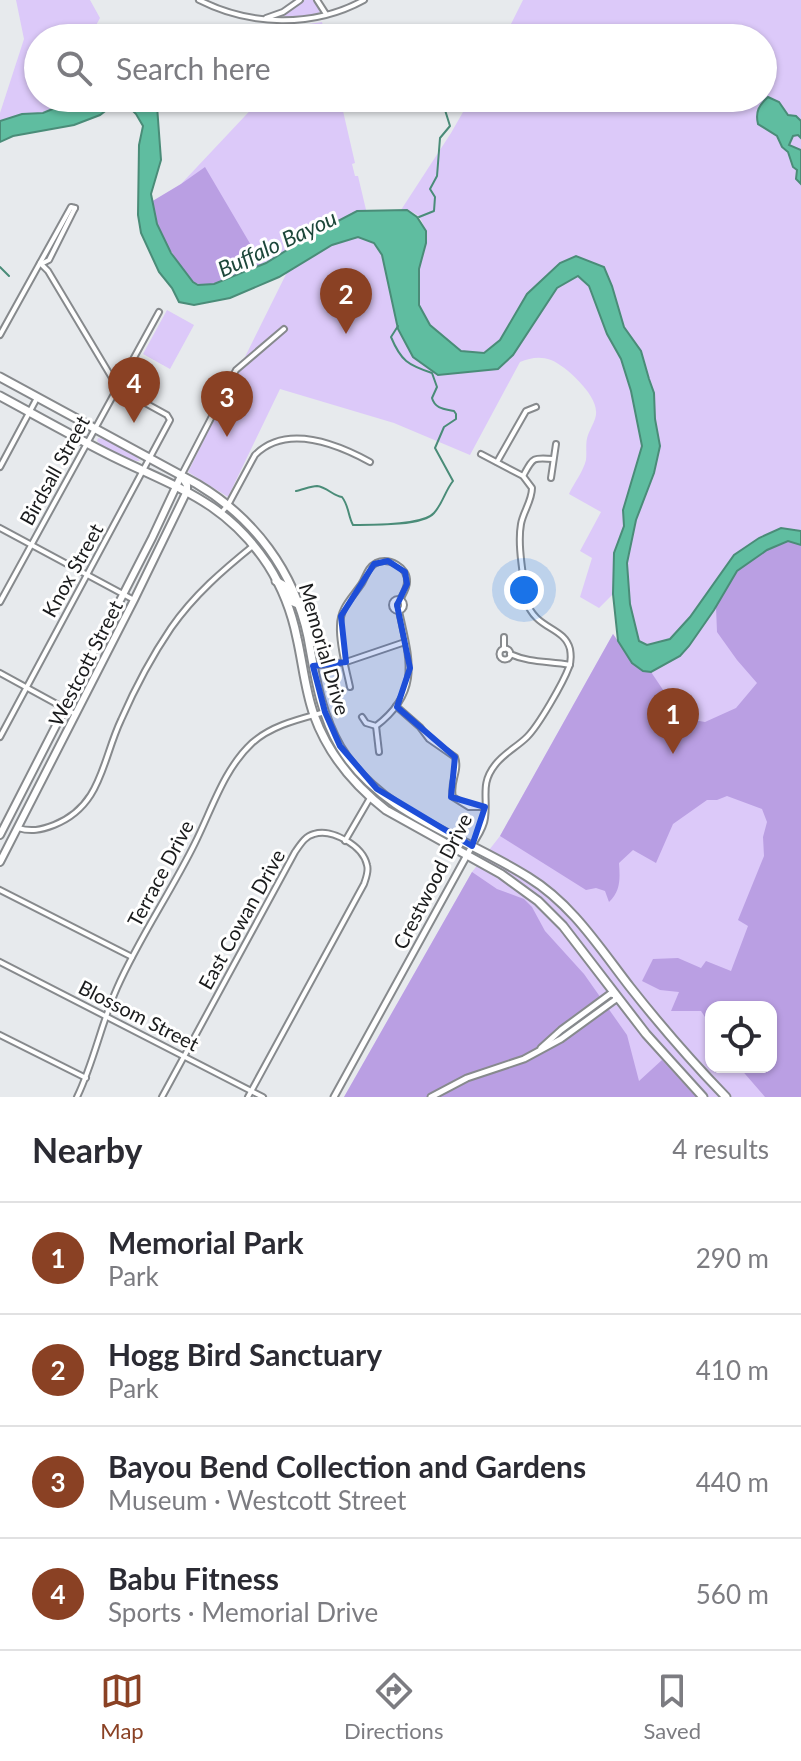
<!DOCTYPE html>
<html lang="en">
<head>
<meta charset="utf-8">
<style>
	:root { --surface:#fff; --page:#f2f2f3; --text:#2b2b33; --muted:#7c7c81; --line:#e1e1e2; --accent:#8a4124 }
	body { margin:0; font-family:Lato,sans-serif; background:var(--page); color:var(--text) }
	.controls { position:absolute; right:24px; bottom:24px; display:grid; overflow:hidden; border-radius:16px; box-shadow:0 2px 6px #0004 }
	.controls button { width:72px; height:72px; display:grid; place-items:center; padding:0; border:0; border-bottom:2px solid var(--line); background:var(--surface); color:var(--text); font:40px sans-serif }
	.you { position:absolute; left:524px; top:590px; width:28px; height:28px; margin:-20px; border:6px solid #fff; border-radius:50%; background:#1a73e8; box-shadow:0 0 0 12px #1a73e833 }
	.badge { display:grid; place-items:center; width:52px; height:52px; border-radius:50%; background:var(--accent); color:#fff; font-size:26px; font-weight:700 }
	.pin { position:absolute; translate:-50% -66px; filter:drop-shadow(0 2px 4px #0008) }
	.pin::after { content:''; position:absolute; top:42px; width:28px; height:24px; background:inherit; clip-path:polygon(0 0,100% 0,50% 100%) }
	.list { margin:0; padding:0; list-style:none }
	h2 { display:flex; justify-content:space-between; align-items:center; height:104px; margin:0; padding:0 32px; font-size:34px }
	h2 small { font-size:26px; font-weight:400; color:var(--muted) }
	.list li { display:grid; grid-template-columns:52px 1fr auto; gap:24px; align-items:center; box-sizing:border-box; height:112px; padding:0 32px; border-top:2px solid var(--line) }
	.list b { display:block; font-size:30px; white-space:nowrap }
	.list p { margin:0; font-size:26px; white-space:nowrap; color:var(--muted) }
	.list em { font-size:26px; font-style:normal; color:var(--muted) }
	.icon { flex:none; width:44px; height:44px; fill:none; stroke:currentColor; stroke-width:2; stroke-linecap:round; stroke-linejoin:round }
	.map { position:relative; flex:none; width:801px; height:1097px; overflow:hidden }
	.search { position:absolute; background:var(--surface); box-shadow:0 2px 6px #0004; left:24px; right:24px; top:24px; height:88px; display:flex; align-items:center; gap:20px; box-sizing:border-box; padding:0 28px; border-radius:44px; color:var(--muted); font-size:30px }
	.sheet { height:552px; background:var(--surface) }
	nav { display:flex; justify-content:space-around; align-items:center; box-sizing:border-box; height:112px; border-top:2px solid var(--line); background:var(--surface); font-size:22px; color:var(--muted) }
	nav a { display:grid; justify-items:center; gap:4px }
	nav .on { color:var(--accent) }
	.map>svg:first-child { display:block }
	.green { fill:#dcc9f9; fill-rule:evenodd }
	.forest { fill:#ba9fe3 }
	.water { fill:#5fbda0; stroke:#4a8c78; stroke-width:2 }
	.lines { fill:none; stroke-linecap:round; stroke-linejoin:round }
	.stream { stroke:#4a8c78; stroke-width:2 }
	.minor-casing { stroke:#878a8d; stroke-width:8 }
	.tertiary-casing { stroke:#878a8d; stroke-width:9 }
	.secondary-casing { stroke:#878a8d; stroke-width:10 }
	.primary-casing { stroke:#878a8d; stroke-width:11 }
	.minor { stroke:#fff; stroke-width:4 }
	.tertiary { stroke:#fff; stroke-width:5 }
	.secondary { stroke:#fff; stroke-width:6 }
	.primary { stroke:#fff; stroke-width:7 }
	.marked { fill:#1d4ed8; fill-opacity:0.2; stroke:#1d4ed8; stroke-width:6; stroke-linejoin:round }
	.labels { text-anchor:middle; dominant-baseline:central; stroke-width:6; stroke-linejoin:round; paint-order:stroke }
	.street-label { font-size:20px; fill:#1a1b1c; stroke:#fff }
	.water-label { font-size:22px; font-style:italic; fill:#1d473a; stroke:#fff }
</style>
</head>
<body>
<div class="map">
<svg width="801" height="1097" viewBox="0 0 801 1097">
	<rect width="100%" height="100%" fill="#e7eaed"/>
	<g class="green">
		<polygon points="16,0 90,0 100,18 89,38 38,38 38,98 56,98 49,111 43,114 22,114 0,121 0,113 24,39"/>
		<path d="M305 0H313L320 12C310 17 294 19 283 16V14Z"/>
		<path d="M523 0H801V531L781 528 759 538 734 555 690 617 670 639 647 645 639 641 630 604 627 563 636 520 654 473 660 446 655 419 654 393 649 379 641 351 624 327 612 286 604 267 576 256 560 263 527 294 500 340 484 353 461 351 431 327C438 336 447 347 457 354 474 364 501 353 513 340 526 326 532 308 544 293 552 284 563 276 572 268L562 285 578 276 589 286 607 334 621 359 631 391 642 446 623 510 624 526 614 553 613 594 599 608 580 597 592 558 580 551 601 512 569 494C574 483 583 472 586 460 587 451 585 443 588 435 591 427 597 419 596 411 596 394 566 366 551 360 540 356 530 358 520 362L470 455 394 423 280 389 228 497 188 472 298 250C269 253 222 295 193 282 175 258 156 233 151 202L181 184 262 98H340L355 163 352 164 355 176H358L367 214H394L406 221 415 231 420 249 415 281 418 305C419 292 418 279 420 266 424 246 434 211 401 210L451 133 471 98H763V38H504Z"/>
		<polygon points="322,22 326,38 271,38 269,26 296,26"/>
		<polygon points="167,310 194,325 170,369 143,354"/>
		<path d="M98 438C112 440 133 450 140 461 126 461 107 451 97 441Z"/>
		<path d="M801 545V1097H344L472 872 500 836 613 634 632 663 680 656 689 646 714 610 737 571ZM711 1007H771V1067H711Z"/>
	</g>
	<g class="forest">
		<path d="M205 167 262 264C243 273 214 292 193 282 175 258 156 233 151 202L181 184Z"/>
		<path d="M788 541 801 545V1097H765L739 1067H771V1007H711V1026L701 1011H671L679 992 660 990 642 981 653 959 678 958 701 968 706 961 731 971 748 926 738 920 764 856 763 837 767 822 762 809 727 796 717 800H707L673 824 656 863 633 850 619 863C620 878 621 891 609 902L605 891 596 888 586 890 500 836 613 634C625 650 630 669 651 672L682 718 705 722 736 708 757 683 737 660 717 632 716 607 737 571 767 550Z"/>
		<polygon points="472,872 497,889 524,899 532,907 545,931 584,974 627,1035 639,1081 662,1060 696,1097 344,1097"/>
	</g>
	<g class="water">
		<path d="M768 97 779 102 788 115 796 116 801 121V138L798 135 793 136 789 145 801 150V184L796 179 797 170 793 167 788 152 782 147 777 136 758 124C755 112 759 105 768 97Z"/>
		<polygon points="79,98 150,98 157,106 161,160 151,194 157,224 171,253 193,282 198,285 214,284 266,263 313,234 357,211 407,210 417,217 426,231 426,243 419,269 419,305 430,325 461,351 484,353 500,340 527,294 560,263 576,256 604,267 612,286 624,327 641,351 649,379 654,393 655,419 660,446 654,473 636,520 627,563 630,604 639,641 647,645 670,639 690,617 734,555 759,538 781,528 801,531 801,545 788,541 767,550 737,571 714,610 689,646 680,656 651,672 643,671 632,663 618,641 613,594 614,553 624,526 623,510 642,446 631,391 621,359 607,334 589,286 578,276 557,288 513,355 498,369 438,375 413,357 398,329 382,255 374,243 358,237 332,245 279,277 230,298 194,305 179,302 172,288 159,272 141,233 138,215 139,145 143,126 136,114 127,105 113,105 100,115 74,125 13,136 0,142 0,121 22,114 43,113"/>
	</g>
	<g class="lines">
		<g class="stream">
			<polyline points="419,217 434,211 435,197 430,189 437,176 440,138 450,126 445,110"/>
			<polyline points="0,267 9,276"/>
			<path d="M296 491C302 490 311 486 317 486 327 487 333 496 342 497 349 506 348 516 353 525 371 525 423 526 434 513 443 503 445 491 453 481L435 448 444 427 456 419V414L454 411C445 409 435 409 432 398L437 387 432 373C408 365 401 361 391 337L398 326"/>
		</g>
		<defs>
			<g id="minor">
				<path d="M199 0C250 26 313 28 364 0"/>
				<polyline points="317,0 326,14"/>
				<polyline points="266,18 283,12 300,0"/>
				<polyline points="43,263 49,260 75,208"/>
				<polyline points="0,335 71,207 75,208"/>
				<polyline points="497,462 526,411 536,407"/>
				<polyline points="0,467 37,398"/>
				<polyline points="181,476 236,370 284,329"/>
				<path d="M523 476C533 458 532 457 553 459"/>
				<polyline points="551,478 556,444"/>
				<path d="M221 513 228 505 255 455C287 423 337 444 370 462"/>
				<polyline points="0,528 134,600"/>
				<circle cx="398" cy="605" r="6"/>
				<polyline points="0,602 159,312"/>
				<polyline points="504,637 504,649"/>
				<circle cx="505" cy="654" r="5.5"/>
				<path d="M510 654C530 663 549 661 570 665"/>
				<polyline points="313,666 346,662 405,642"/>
				<polyline points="0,673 75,714"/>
				<path d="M350 687C346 668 339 645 340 626 340 607 353 597 362 583 366 576 368 567 376 563 389 557 408 567 407 582 407 588 403 594 400 600"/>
				<path d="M396 706 420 727 429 739 455 757C460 771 449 783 453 797L469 807H485"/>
				<path d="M362 717 366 723 376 726C422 691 409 658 399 611"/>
				<polyline points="376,726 379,752"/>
				<polyline points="0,737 170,420 167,415 118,388 48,271 40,263"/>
				<path d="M18 828C31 832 41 830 54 825 102 806 102 760 121 720 135 688 152 656 171 628 194 595 223 570 254 545"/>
				<polyline points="345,841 370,798"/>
				<path d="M472 846C477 837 484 828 485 818 488 797 480 784 495 765 504 753 517 747 527 737 539 725 563 683 569 667 571 662 571 655 570 649 564 626 535 630 526 600 524 577 517 546 521 524 523 512 532 501 532 488L523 476 481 454"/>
				<polyline points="0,890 132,957"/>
				<polyline points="0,962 263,1097"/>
				<polyline points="0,1035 86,1078"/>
				<path d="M77 1097C94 1062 101 1024 117 988 139 938 171 892 195 843 212 809 224 769 252 743 272 725 300 719 325 712"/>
				<path d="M162 1097 295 852C300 845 305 836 314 834 332 828 363 846 367 865 369 871 366 878 364 884L248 1097"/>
			</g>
			<g id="tertiary">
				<polyline points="541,1048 561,1030 610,994 616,995"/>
				<polyline points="334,1097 472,846"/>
				<polyline points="431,1097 467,1078 524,1059 561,1039 612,1002 615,1000 616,995"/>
			</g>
			<g id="secondary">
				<polyline points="0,835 152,538 181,476"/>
				<polyline points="0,862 134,600 187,491 187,485 181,476"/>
			</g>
			<g id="primary">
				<path d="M0 377 197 484C254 518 294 571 308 637 315 675 320 713 340 747 381 815 464 836 528 877 572 904 599 947 630 987 660 1025 692 1062 726 1097"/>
				<path d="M0 396C37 416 74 437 112 456 177 488 226 501 268 565 282 587 292 613 297 638 303 664 305 690 314 715 328 754 354 785 386 810L501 874 538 901 563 926 646 1034 703 1097"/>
				<polyline points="276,581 285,586 291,601 298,604"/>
			</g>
		</defs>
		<use href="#minor" class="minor-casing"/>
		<use href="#tertiary" class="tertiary-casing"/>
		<use href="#secondary" class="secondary-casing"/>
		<use href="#primary" class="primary-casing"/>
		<use href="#minor" class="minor"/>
		<use href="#tertiary" class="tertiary"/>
		<use href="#secondary" class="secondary"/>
		<use href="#primary" class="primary"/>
	</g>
	<path class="marked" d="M388 561 405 572 407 584 397 605 410 668 397 707 455 757 451 797 485 807 472 846 377 789 340 746 325 712 313 666 346 662 341 616 374 564Z"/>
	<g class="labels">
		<g class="street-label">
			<text transform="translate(54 470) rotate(-61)">Birdsall Street</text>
			<text transform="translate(72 570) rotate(-61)">Knox Street</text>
			<text transform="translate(325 649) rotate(74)">Memorial Drive</text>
			<text transform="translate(85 663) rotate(-63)">Westcott Street</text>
			<text transform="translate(160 873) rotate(-62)">Terrace Drive</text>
			<text transform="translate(432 881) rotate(-63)">Crestwood Drive</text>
			<text transform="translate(241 919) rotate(-61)">East Cowan Drive</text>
			<text transform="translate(139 1015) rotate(27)">Blossom Street</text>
		</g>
		<g class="water-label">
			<text transform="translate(277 243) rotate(-25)">Buffalo Bayou</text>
		</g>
	</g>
</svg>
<div class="controls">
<button><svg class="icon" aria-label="locate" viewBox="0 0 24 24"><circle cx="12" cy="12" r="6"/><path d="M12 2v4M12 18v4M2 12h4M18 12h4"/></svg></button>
</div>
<div class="you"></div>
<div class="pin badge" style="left:673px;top:754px">1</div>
<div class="pin badge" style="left:346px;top:334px">2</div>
<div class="pin badge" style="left:227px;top:437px">3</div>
<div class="pin badge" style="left:134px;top:423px">4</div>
<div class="search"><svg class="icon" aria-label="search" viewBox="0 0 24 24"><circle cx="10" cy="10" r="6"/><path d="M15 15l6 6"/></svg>Search here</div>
</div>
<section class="sheet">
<h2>Nearby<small>4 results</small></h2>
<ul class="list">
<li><span class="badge">1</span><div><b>Memorial Park</b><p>Park</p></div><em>290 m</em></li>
<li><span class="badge">2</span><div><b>Hogg Bird Sanctuary</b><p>Park</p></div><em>410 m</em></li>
<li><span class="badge">3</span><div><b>Bayou Bend Collection and Gardens</b><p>Museum · Westcott Street</p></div><em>440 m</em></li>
<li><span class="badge">4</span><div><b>Babu Fitness</b><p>Sports · Memorial Drive</p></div><em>560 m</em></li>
</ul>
</section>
<nav>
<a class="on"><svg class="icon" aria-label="map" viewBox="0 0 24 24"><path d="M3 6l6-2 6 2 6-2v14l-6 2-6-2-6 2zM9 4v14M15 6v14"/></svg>Map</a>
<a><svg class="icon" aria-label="directions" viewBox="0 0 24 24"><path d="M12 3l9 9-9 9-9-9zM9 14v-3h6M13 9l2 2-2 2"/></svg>Directions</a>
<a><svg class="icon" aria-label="saved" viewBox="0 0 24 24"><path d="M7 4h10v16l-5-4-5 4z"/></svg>Saved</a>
</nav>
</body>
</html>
